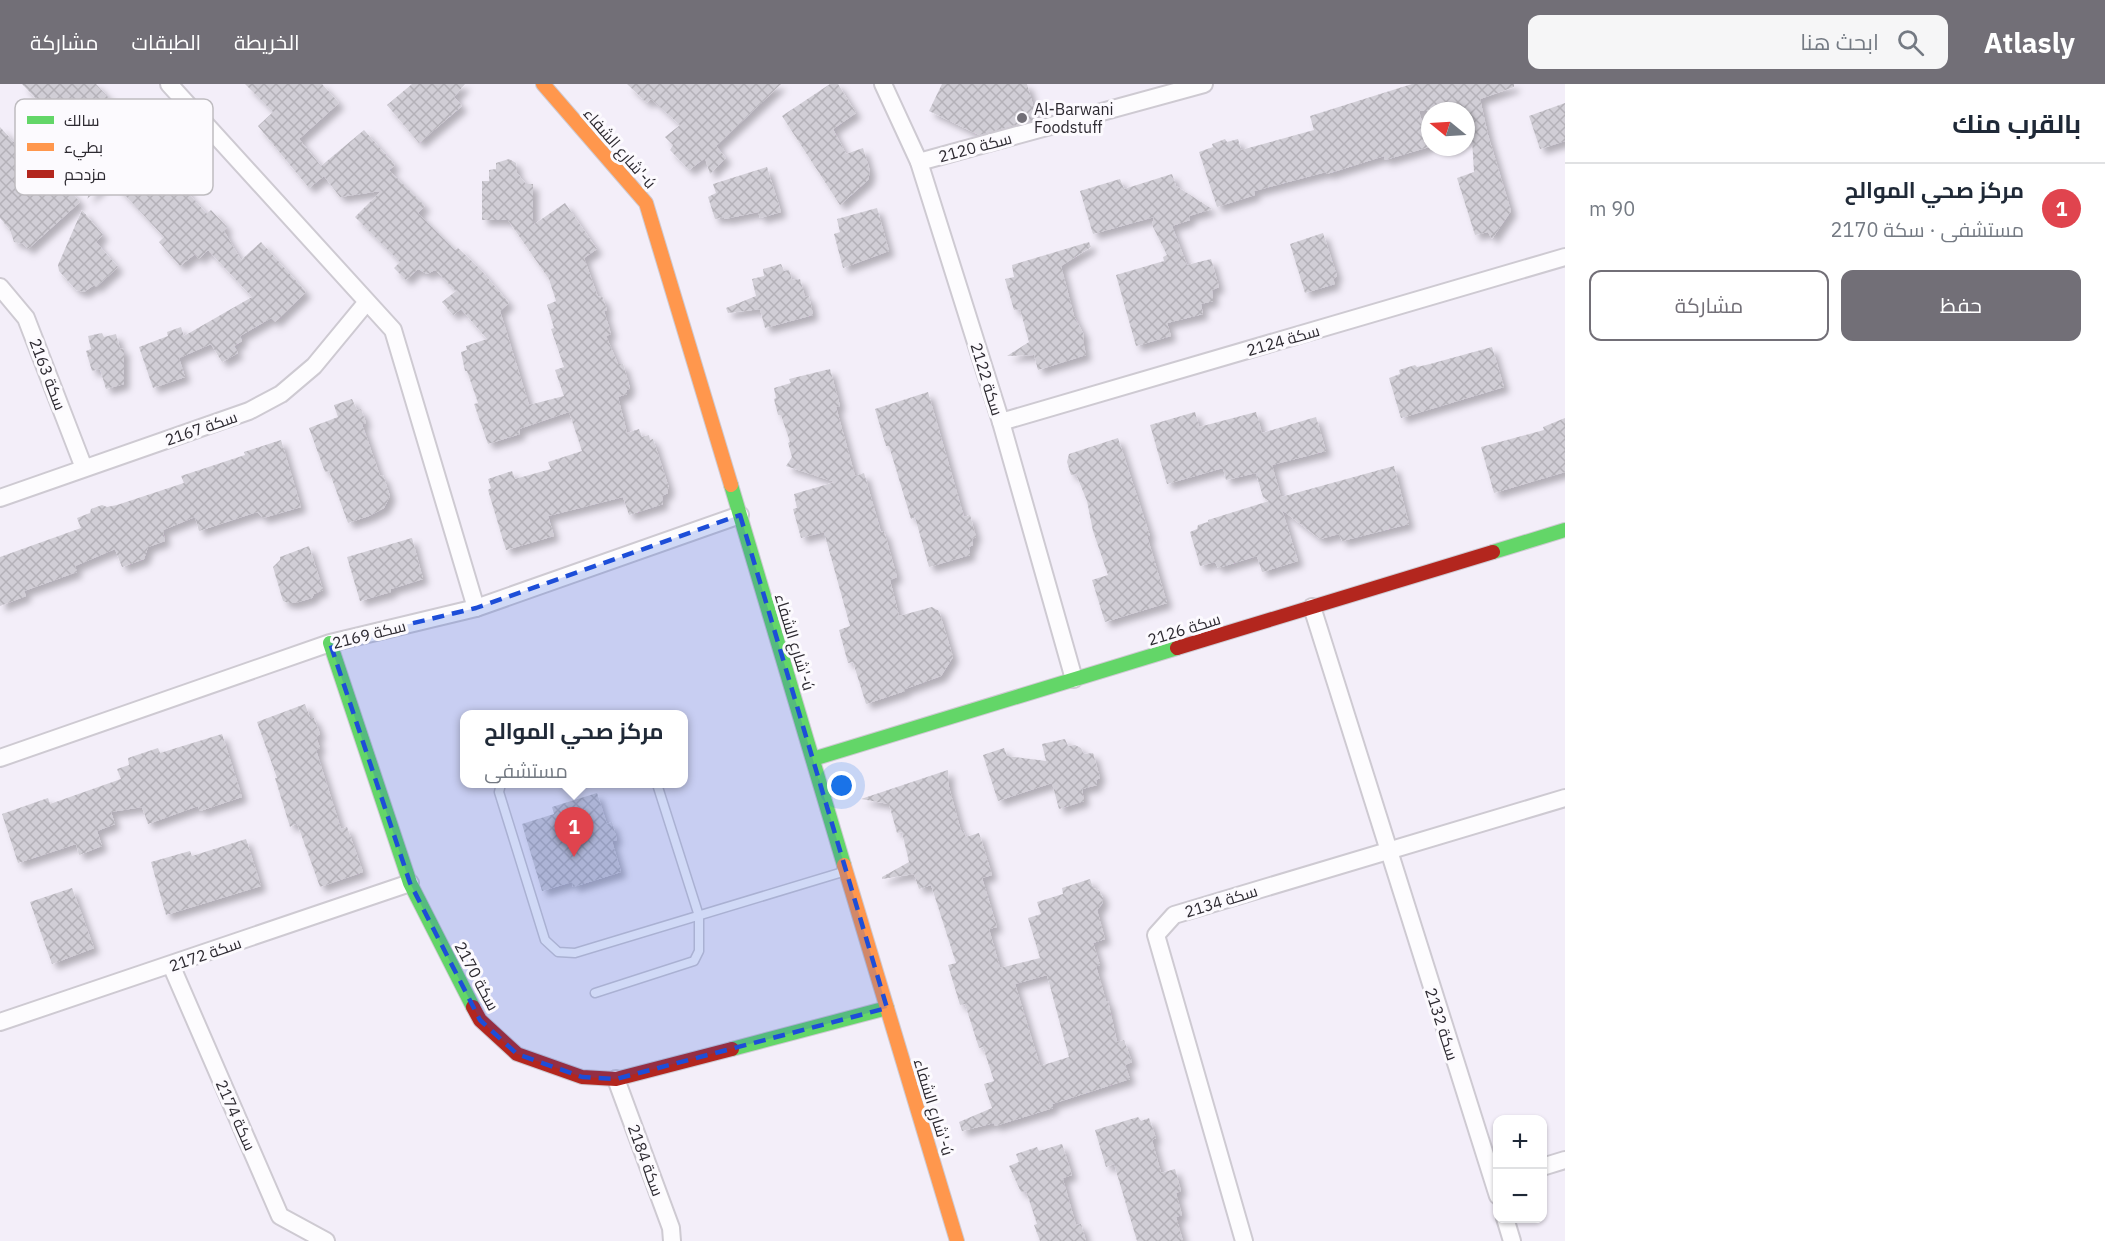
<!DOCTYPE html>
<html lang="ar">
<head>
<meta charset="utf-8">
<style>
	:root { --surface:#fff; --page:#f6f6f7; --text:#1f2937; --muted:#747a83; --line:#e0e1e3; --accent:#726f77 }
	body { margin:0; font-family:"IBM Plex Sans",Cairo,sans-serif; background:var(--page); color:var(--text); direction:rtl }
	.controls { position:absolute; right:18px; bottom:18px; display:grid; overflow:hidden; border-radius:12px; box-shadow:0 2px 4px #0004 }
	.controls button { width:54px; height:54px; display:grid; place-items:center; padding:0; border:0; border-bottom:2px solid var(--line); background:var(--surface); color:var(--text); font:30px sans-serif }
	.compass { position:absolute; left:1421px; top:18px; width:54px; height:54px; border-radius:50%; background:var(--surface); box-shadow:0 2px 4px #0004; rotate:288deg }
	.you { position:absolute; left:842px; top:702px; width:21px; height:21px; margin:-15px; border:4px solid #fff; border-radius:50%; background:#1a73e8; box-shadow:0 0 0 9px #1a73e833 }
	.badge { display:grid; place-items:center; width:39px; height:39px; border-radius:50%; background:var(--accent); color:#fff; font-size:20px; font-weight:700 }
	.pin { position:absolute; translate:-50% -50px; filter:drop-shadow(0 2px 3px #0008) }
	.pin::after { content:''; position:absolute; top:32px; width:21px; height:18px; background:inherit; clip-path:polygon(0 0,100% 0,50% 100%) }
	.popup { position:absolute; left:460px; top:626px; width:228px; height:78px; box-sizing:border-box; display:grid; place-content:center; border-radius:12px; background:var(--surface); filter:drop-shadow(0 2px 4px #0005); font-size:20px; white-space:nowrap; color:var(--muted) }
	.popup b { font-size:22px; color:var(--text) }
	.popup::after { content:''; position:absolute; left:50%; top:100%; margin-left:-12px; border:12px solid transparent; border-top-color:var(--surface) }
	.list { margin:0; padding:0; list-style:none }
	h2 { display:flex; justify-content:space-between; align-items:center; height:78px; margin:0; padding:0 24px; font-size:26px }
	h2 small { font-size:20px; font-weight:400; color:var(--muted) }
	.list li { display:grid; grid-template-columns:39px 1fr auto; gap:18px; align-items:center; box-sizing:border-box; height:90px; padding:0 24px; border-top:2px solid var(--line) }
	.list b { display:block; font-size:22px; white-space:nowrap }
	.list p { margin:0; font-size:20px; white-space:nowrap; color:var(--muted) }
	.list em { font-size:20px; font-style:normal; color:var(--muted) }
	.actions { display:flex; gap:12px; padding:18px 24px }
	.actions a { flex:1; padding:14px 0; border:2px solid var(--accent); border-radius:12px; text-align:center; font-size:21px; color:var(--accent) }
	.actions .main { background:var(--accent); color:#fff }
	.icon { flex:none; width:33px; height:33px; fill:none; stroke:currentColor; stroke-width:2; stroke-linecap:round; stroke-linejoin:round }
	.map { position:relative; flex:none; width:1565px; height:1157px; overflow:hidden; direction:ltr }
	header { display:flex; align-items:center; gap:36px; box-sizing:border-box; height:84px; padding:0 30px; background:var(--accent); color:#fff }
	header strong { font-size:28px }
	nav { display:flex; gap:33px; margin-inline-start:auto; font-size:21px }
	.search { width:420px; height:54px; background:var(--page); display:flex; align-items:center; gap:15px; box-sizing:border-box; padding:0 21px; border-radius:12px; color:var(--muted); font-size:22px }
	main { display:flex }
	aside { flex:1; background:var(--surface) }
	.map>svg:first-child { display:block }
	.building { fill:url(#building-cross-hatch); fill-rule:evenodd; filter:url(#shadow) }
	.lines { fill:none; stroke-linecap:round; stroke-linejoin:round }
	.lane-casing { stroke:#cecad2; stroke-width:11 }
	.street-casing { stroke:#cecad2; stroke-width:20 }
	.fast-casing { stroke:#cecad2; stroke-width:16 }
	.slow-casing { stroke:#cecad2; stroke-width:16 }
	.jam-casing { stroke:#cecad2; stroke-width:16 }
	.lane { stroke:#fdfcfe; stroke-width:8 }
	.street { stroke:#fdfcfe; stroke-width:16 }
	.fast { stroke:#63d668; stroke-width:14 }
	.slow { stroke:#ff974d; stroke-width:14 }
	.jam { stroke:#b3261e; stroke-width:14 }
	.marked { fill:#1d4ed8; fill-opacity:0.2; stroke:#1d4ed8; stroke-width:4.5; stroke-dasharray:12 8; stroke-linejoin:round }
	.poi-dot { fill:#726f77; stroke:#fcfafe; stroke-width:2 }
	.labels { text-anchor:middle; dominant-baseline:central; stroke-width:6; stroke-linejoin:round; paint-order:stroke }
	.poi-label { font-size:16px; fill:#2d2a31; stroke:#fcfafe; text-anchor:start }
	.street-label { font-size:16px; fill:#2d2a31; stroke:#fcfafe }
	.key { fill:#fcfafe; stroke:#bebcc0; stroke-width:1.5 }
	.key-label { font-size:16px; fill:#2d2a31 }
</style>
</head>
<body>
<header>
<strong>Atlasly</strong>
<div class="search"><svg class="icon" aria-label="search" viewBox="0 0 24 24"><circle cx="10" cy="10" r="6"/><path d="M15 15l6 6"/></svg>ابحث هنا</div>
<nav><a>الخريطة</a><a>الطبقات</a><a>مشاركة</a></nav>
</header>
<main>
<aside>
<h2>بالقرب منك<small></small></h2>
<ul class="list">
<li><span class="badge" style="background:#e0444e">1</span><div><b>مركز صحي الموالح</b><p>مستشفى · سكة 2170</p></div><em>90 m</em></li>
</ul>
<div class="actions"><a class="main">حفظ</a><a>مشاركة</a></div>
</aside>
<div class="map">
<svg width="1565" height="1157" viewBox="0 0 1565 1157">
	<defs>
		<pattern id="building-cross-hatch" width="8" height="8" patternUnits="userSpaceOnUse" patternTransform="scale(1.5)"><rect width="8" height="8" fill="#d1ced6"/><path d="M0 0l8 8M0 8l8-8" fill="none" stroke="#b4b1b8"/></pattern>
		<filter id="shadow"><feDropShadow dx="5.5" dy="5.5" stdDeviation="3" flood-color="#0004"/></filter>
	</defs>
	<rect width="100%" height="100%" fill="#f3eef9"/>
	<g class="building">
		<polygon points="22,0 96,0 131,38 126,42 143,62 142,63 171,92 173,90 188,106 186,107 207,130 211,126 227,143 224,147 241,176 261,158 306,208 275,238 271,234 240,252 242,257 234,262 238,269 222,278 211,260 179,274 185,293 153,304 139,263 168,252 167,248 181,243 184,252 252,213 208,166 199,175 195,170 180,182 159,158 164,153 110,95 87,115 97,91 75,67 81,61"/>
		<polygon points="245,0 322,0 339,19 299,55 321,82 364,46 395,81 389,86 425,122 418,129 455,166 458,164 481,186 509,219 500,227 529,321 564,312 555,286 564,283 551,245 554,244 547,221 556,217 549,195 508,136 482,136 482,97 489,97 489,86 496,85 496,79 509,75 516,79 517,89 526,100 533,100 533,141 565,119 597,165 584,174 598,213 602,212 607,226 604,227 611,250 606,252 618,280 623,280 630,304 627,306 627,310 618,313 627,349 639,345 642,353 649,351 650,356 653,355 669,404 667,405 668,409 662,412 663,420 629,431 623,413 548,432 554,452 506,466 488,406 491,404 488,395 512,387 515,395 551,385 548,378 582,367 569,328 519,345 520,350 488,360 474,320 478,319 467,287 465,287 461,268 467,266 466,262 487,255 461,225 453,231 442,218 456,207 435,186 427,190 418,185 406,196 394,184 400,178 355,133 381,107 340,113 324,92 309,104 258,42 273,28"/>
		<polygon points="412,0 465,0 454,13 462,22 419,59 387,21"/>
		<polygon points="627,0 781,0 716,62 726,74 710,90 705,74 689,86 670,66 673,61 665,53 680,41 651,15 647,19"/>
		<polygon points="830,0 838,0 856,29 833,45 846,70 863,64 870,87 868,96 840,121 782,32"/>
		<polygon points="942,0 1027,0 1037,35 979,51 929,27"/>
		<polygon points="1412,0 1514,0 1514,3 1480,15 1488,51 1511,127 1492,155 1488,148 1475,151 1457,94 1474,88 1472,55 1466,57 1466,27 1419,27 1429,63 1385,76 1384,72 1327,90 1326,88 1254,107 1255,111 1217,123 1199,68 1213,63 1212,60 1225,55 1227,58 1238,55 1241,66 1314,46 1310,32"/>
		<polygon points="1565,19 1565,57 1540,65 1529,32"/>
		<polygon points="0,43 23,68 30,70 41,98 52,87 80,118 28,165 23,160 14,158 10,146 0,134"/>
		<polygon points="767,83 781,128 760,134 758,128 725,135 724,133 715,135 708,113 716,109 713,100"/>
		<polygon points="1172,90 1176,102 1212,125 1189,132 1190,136 1172,142 1187,181 1211,175 1219,203 1212,206 1213,217 1201,220 1203,230 1167,239 1171,252 1136,262 1116,191 1164,177 1163,173 1167,171 1152,141 1154,133 1093,150 1080,107 1120,95 1124,105"/>
		<polygon points="877,124 889,167 843,184 834,150 840,148 837,135"/>
		<polygon points="82,126 103,151 96,158 118,183 96,203 94,201 84,208 76,206 59,187 58,181"/>
		<polygon points="1323,149 1337,192 1333,195 1335,200 1305,209 1290,160"/>
		<polygon points="1089,158 1091,163 1061,182 1074,232 1084,251 1083,257 1086,271 1038,286 1034,271 1007,272 1029,258 1020,225 1014,226 1005,195 1014,193 1012,181"/>
		<polygon points="781,180 784,187 789,186 792,196 800,195 805,213 809,212 813,231 765,244 760,225 728,229 726,224 756,212 752,195 764,192 763,185"/>
		<polygon points="102,249 104,253 116,250 120,265 124,264 124,300 106,305 100,285 92,287 86,267 91,265 88,252"/>
		<polygon points="1492,263 1504,303 1401,334 1389,294 1400,290 1399,286 1415,281 1417,283 1430,280"/>
		<polygon points="830,285 840,322 836,323 855,392 864,389 881,448 884,447 897,493 890,496 899,532 932,523 939,527 953,573 941,592 905,605 905,607 866,620 853,578 848,579 839,546 850,542 824,448 801,454 793,425 797,424 794,410 835,398 786,382 792,373 788,359 790,358 781,331 778,331 774,315 776,314 774,304 791,299 789,295"/>
		<polygon points="928,308 964,433 970,431 976,453 972,455 973,461 969,463 970,471 929,483 915,433 911,435 889,362 886,362 875,325"/>
		<polygon points="352,315 357,326 361,325 366,339 362,340 380,392 383,391 390,412 384,424 369,432 348,439 329,387 325,388 309,344 338,333 334,321"/>
		<polygon points="1195,328 1199,343 1256,328 1262,349 1316,333 1326,367 1272,381 1281,413 1394,382 1409,440 1342,457 1339,450 1320,455 1282,426 1298,477 1262,488 1257,472 1218,484 1215,478 1200,482 1190,448 1197,445 1198,441 1208,438 1208,436 1269,417 1263,413 1256,389 1226,396 1223,384 1167,400 1150,341"/>
		<polygon points="1565,334 1565,388 1494,409 1481,363 1544,346 1543,343"/>
		<polygon points="1118,354 1150,452 1147,452 1167,519 1105,538 1092,496 1108,491 1093,447 1087,417 1076,390 1071,391 1067,378 1069,370"/>
		<polygon points="281,356 301,423 263,434 257,428 199,447 195,433 163,446 165,457 148,463 144,475 122,483 115,465 75,482 77,488 24,507 26,512 0,522 0,473 81,444 77,434 90,429 91,425 102,421 107,423 117,421 184,399 181,392 245,371 244,368"/>
		<polygon points="412,454 423,495 391,505 391,508 360,517 347,473"/>
		<polygon points="309,462 323,506 314,510 312,514 295,519 288,519 283,517 273,483 280,476 280,473"/>
		<polygon points="305,620 310,634 314,634 320,650 316,653 320,664 316,666 341,745 347,743 363,788 320,803 297,739 290,743 275,694 277,694 257,638"/>
		<polygon points="222,650 242,713 200,727 198,722 148,740 142,723 111,728 115,740 97,747 102,762 79,771 76,760 18,779 2,730 48,714 50,720 121,695 117,685 129,681 128,674 158,664 160,669"/>
		<polygon points="1065,655 1068,662 1075,661 1081,664 1084,670 1093,669 1100,694 1096,696 1097,701 1082,705 1084,717 1059,725 1052,699 998,717 983,671 1004,664 1007,672 1046,677 1042,660"/>
		<path d="M948 686 949 703 961 747 963 746 966 753 979 749 992 791 982 794 997 843 989 845 1000 884 1040 874 1028 834 1041 830 1037 818 1063 810 1062 804 1090 795 1093 804 1099 806 1103 814 1102 820 1097 826 1105 855 1093 859 1100 881 1096 882 1106 917H1108L1117 958 1124 956 1132 978 1125 981 1130 995 1052 1020 1053 1024 995 1042 994 1039 962 1047 959 1038 992 1024 984 1000 994 997 983 963 979 964 965 920 960 921 948 881 956 879 931 801 919 805 914 790 882 795V793L909 778 902 748 897 749 889 720 861 715ZM1047 891 1069 973 1040 982 1015 900Z"/>
		<polygon points="597,709 607,740 612,738 617,756 612,757 621,788 573,803 572,798 542,807 522,740 554,730 552,723"/>
		<polygon points="246,755 261,802 166,831 151,778 190,767 192,772"/>
		<polygon points="72,804 94,864 52,880 30,818"/>
		<polygon points="1138,1033 1141,1037 1149,1034 1156,1054 1152,1056 1161,1089 1175,1085 1181,1107 1176,1109 1182,1131 1176,1133 1183,1157 1137,1157 1114,1080 1106,1083 1095,1046"/>
		<polygon points="1062,1060 1072,1091 1063,1094 1064,1099 1076,1141 1081,1140 1086,1157 1040,1157 1034,1141 1037,1140 1026,1107 1021,1108 1009,1082 1019,1078 1016,1070 1037,1063 1039,1067"/>
	</g>
	<g class="lines">
		<defs>
			<g id="lane">
				<polyline points="501,700 499,708 545,856 558,868 575,869 846,787"/>
				<polyline points="595,909 694,877 699,867 699,832 657,700"/>
			</g>
			<g id="street">
				<polyline points="169,0 393,246 476,524"/>
				<polyline points="883,0 919,78 1001,338 1074,595"/>
				<polyline points="919,78 1204,0"/>
				<polyline points="0,203 26,234 84,384"/>
				<polyline points="1001,338 1565,173"/>
				<polyline points="0,414 249,327 281,310 314,282 366,219"/>
				<polyline points="1312,523 1498,1112"/>
				<polyline points="0,674 330,559 476,524 740,431"/>
				<polyline points="171,881 280,1132 326,1157"/>
				<polyline points="0,938 410,799"/>
				<polyline points="616,995 671,1144 672,1157"/>
				<polyline points="1542,1083 1565,1076"/>
				<polyline points="1505,1134 1512,1157"/>
				<polyline points="1244,1157 1156,851 1174,831 1565,714"/>
			</g>
			<g id="fast">
				<polyline points="731,401 844,781"/>
				<polyline points="1493,468 1565,446"/>
				<polyline points="330,559 410,799 473,923"/>
				<polyline points="813,675 1177,564"/>
				<polyline points="732,965 887,924"/>
			</g>
			<g id="slow">
				<polyline points="543,0 646,119 731,401"/>
				<polyline points="844,781 957,1157"/>
			</g>
			<g id="jam">
				<polyline points="1177,564 1493,468"/>
				<polyline points="473,923 480,936 517,970 582,993 616,995 732,965"/>
			</g>
		</defs>
		<use href="#lane" class="lane-casing"/>
		<use href="#street" class="street-casing"/>
		<use href="#fast" class="fast-casing"/>
		<use href="#slow" class="slow-casing"/>
		<use href="#jam" class="jam-casing"/>
		<use href="#lane" class="lane"/>
		<use href="#street" class="street"/>
		<use href="#fast" class="fast"/>
		<use href="#slow" class="slow"/>
		<use href="#jam" class="jam"/>
	</g>
	<path class="marked" d="M740 431 887 924 616 995 582 993 517 970 480 936 410 799 330 559 476 524Z"/>
	<circle class="poi-dot" cx="1022" cy="34" r="6"/>
	<g class="labels">
		<g class="poi-label">
			<text x="1034" y="25">Al-Barwani<tspan x="1034" dy="18">Foodstuff</tspan></text>
		</g>
		<g class="street-label">
			<text transform="translate(975 63) rotate(-15)">سكة 2120</text>
			<text transform="translate(620 64) rotate(49)">شارع الشفاء'-ú</text>
			<text transform="translate(1283 256) rotate(-16)">سكة 2124</text>
			<text transform="translate(48 290) rotate(69)">سكة 2163</text>
			<text transform="translate(987 295) rotate(73)">سكة 2122</text>
			<text transform="translate(201 344) rotate(-19)">سكة 2167</text>
			<text transform="translate(1184 545) rotate(-17)">سكة 2126</text>
			<text transform="translate(369 550) rotate(-14)">سكة 2169</text>
			<text transform="translate(795 558) rotate(73)">شارع الشفاء'-ú</text>
			<text transform="translate(1221 817) rotate(-17)">سكة 2134</text>
			<text transform="translate(205 870) rotate(-19)">سكة 2172</text>
			<text transform="translate(477 892) rotate(62)">سكة 2170</text>
			<text transform="translate(1442 940) rotate(72)">سكة 2132</text>
			<text transform="translate(934 1023) rotate(73)">شارع الشفاء'-ú</text>
			<text transform="translate(236 1031) rotate(66)">سكة 2174</text>
			<text transform="translate(646 1076) rotate(70)">سكة 2184</text>
		</g>
	</g>
	<rect x="15" y="15" width="198" height="96" rx="9" class="key"/>
	<rect x="27" y="32" width="27" height="8" fill="#63d668"/>
	<rect x="27" y="59" width="27" height="8" fill="#ff974d"/>
	<rect x="27" y="86" width="27" height="8" fill="#b3261e"/>
	<g class="key-label">
		<text x="64" y="42">سالك</text>
		<text x="64" y="69">بطيء</text>
		<text x="64" y="96">مزدحم</text>
	</g>
</svg>
<div class="controls">
<button>+</button>
<button>−</button>
</div>
<svg class="compass" viewBox="-18 -18 36 36"><path d="M0-13l5 13h-10z" fill="#e53935"/><path d="M0 13l5-13h-10z" fill="#747a83"/></svg>
<div class="you"></div>
<div class="pin badge" style="left:574px;top:773px;background:#e0444e">1</div>
<div class="popup"><b>مركز صحي الموالح</b>مستشفى</div>
</div>
</main>
</body>
</html>
